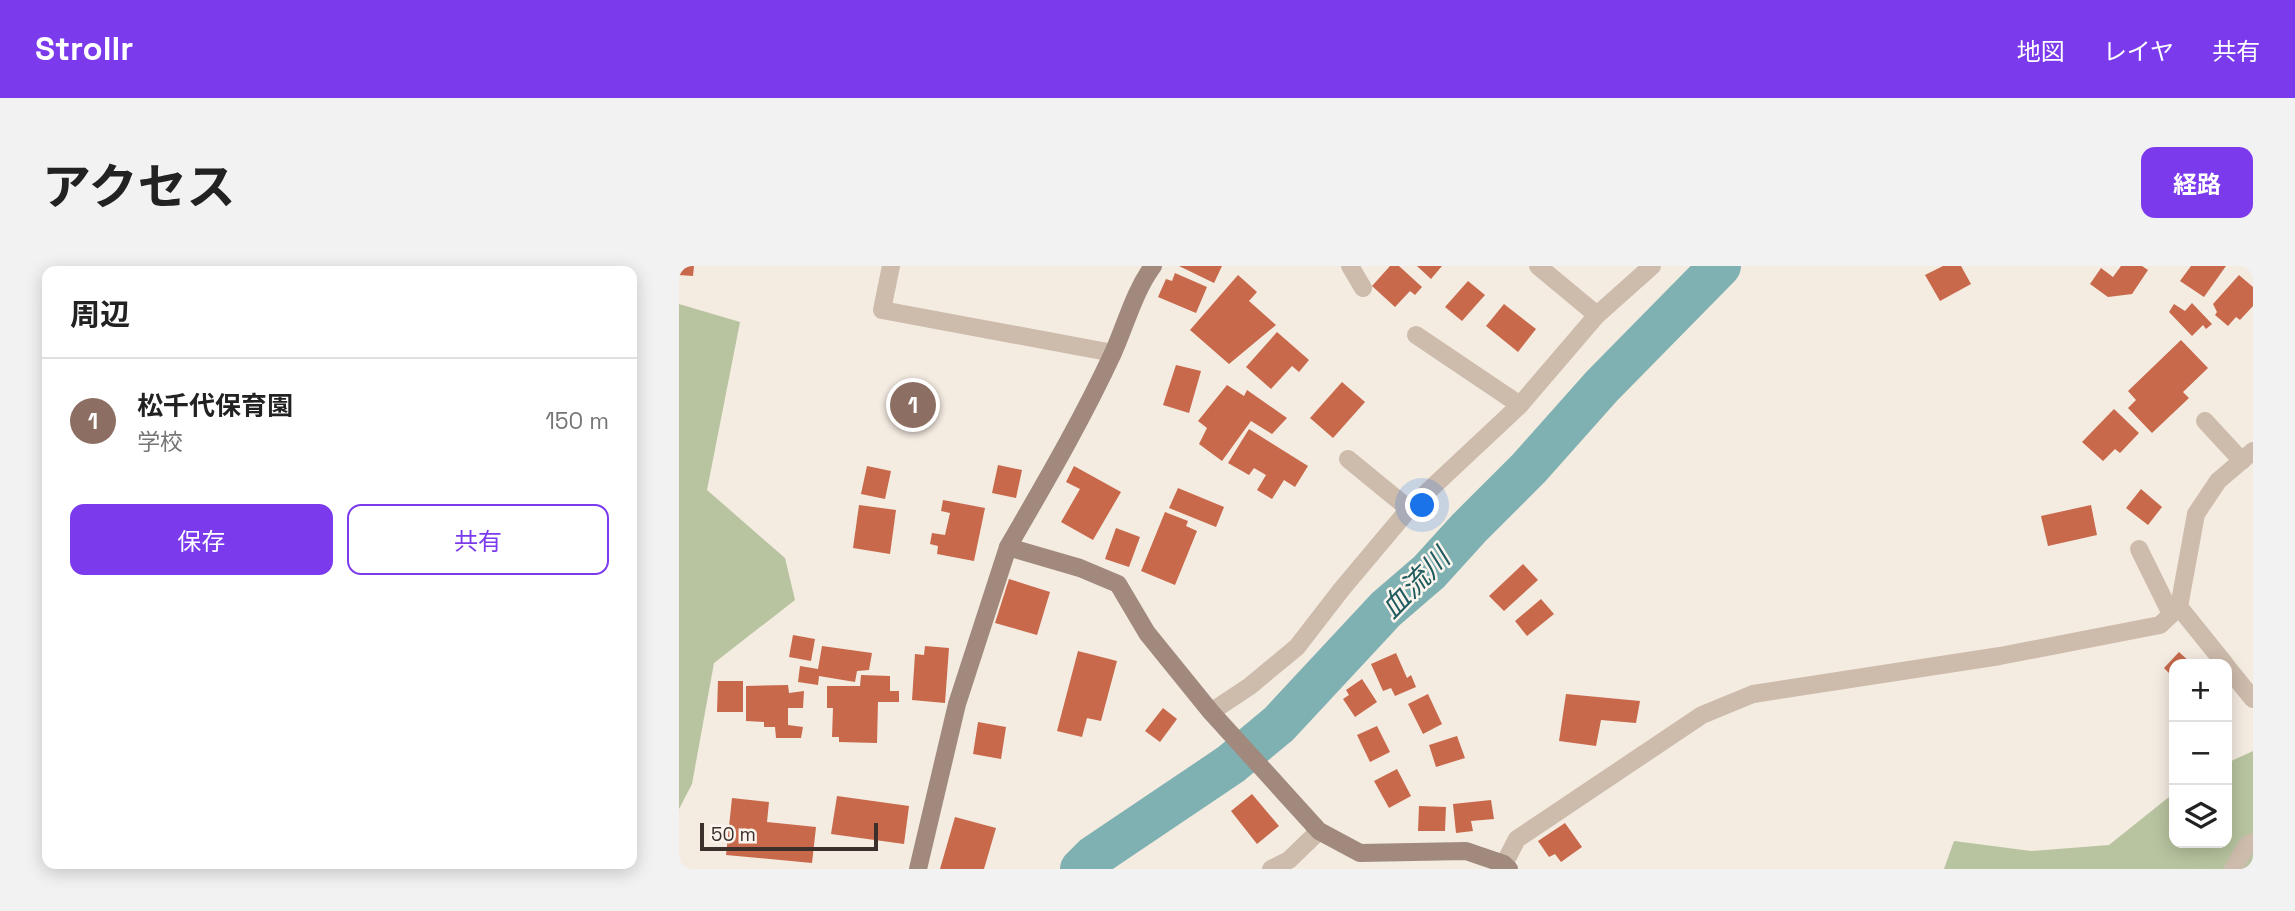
<!DOCTYPE html>
<html lang="ja">
<head>
<meta charset="utf-8">
<style>
	:root { --surface:#fff; --page:#f2f2f2; --text:#222; --muted:#767676; --line:#e0e0e0; --accent:#7c3aed }
	body { margin:0; font-family:"Space Grotesk","Noto Sans JP",sans-serif; background:var(--page); color:var(--text) }
	.controls { position:absolute; right:21px; bottom:21px; display:grid; overflow:hidden; border-radius:14px; box-shadow:0 4px 18px #0003 }
	.controls button { width:63px; height:63px; display:grid; place-items:center; padding:0; border:0; border-bottom:2px solid var(--line); background:var(--surface); color:var(--text); font:35px sans-serif }
	.scale { position:absolute; left:21px; bottom:18px; width:178px; box-sizing:border-box; padding-left:7px; border:4px solid #3b302b; border-top:0; font-size:19px; line-height:24px; white-space:nowrap; color:#3b302b; -webkit-text-stroke:5px #fbf5ee; paint-order:stroke }
	.you { position:absolute; left:744px; top:240px; width:24px; height:24px; margin:-18px; border:5px solid #fff; border-radius:50%; background:#1a73e8; box-shadow:0 0 0 10px #1a73e833 }
	.badge { display:grid; place-items:center; width:46px; height:46px; border-radius:50%; background:var(--accent); color:#fff; font-size:23px; font-weight:700 }
	.pin { position:absolute; translate:-50% -50%; border:4px solid #fff; box-shadow:0 2px 7px #0006 }
	.list { margin:0; padding:0; list-style:none }
	h2 { display:flex; justify-content:space-between; align-items:center; height:91px; margin:0; padding:0 28px; font-size:30px }
	h2 small { font-size:23px; font-weight:400; color:var(--muted) }
	.list li { display:grid; grid-template-columns:46px 1fr auto; gap:21px; align-items:center; box-sizing:border-box; height:126px; padding:0 28px; border-top:2px solid var(--line) }
	.list b { display:block; font-size:26px; white-space:nowrap }
	.list p { margin:0; font-size:23px; white-space:nowrap; color:var(--muted) }
	.list em { font-size:23px; font-style:normal; color:var(--muted) }
	.actions { display:flex; gap:14px; padding:21px 28px }
	.actions a { flex:1; padding:16px 0; border:2px solid var(--accent); border-radius:14px; text-align:center; font-size:24px; color:var(--accent) }
	.actions .main { background:var(--accent); color:#fff }
	.icon { flex:none; width:38px; height:38px; fill:none; stroke:currentColor; stroke-width:2; stroke-linecap:round; stroke-linejoin:round }
	.map { position:relative; flex:none; width:1574px; height:603px; overflow:hidden; border-radius:14px }
	header { display:flex; align-items:center; gap:42px; box-sizing:border-box; height:98px; padding:0 35px; background:var(--accent); color:#fff }
	header strong { font-size:33px }
	nav { display:flex; gap:38px; margin-inline-start:auto; font-size:24px }
	.intro { display:flex; align-items:center; justify-content:space-between; box-sizing:border-box; height:168px; padding:0 42px }
	h1 { margin:0; font-size:49px }
	.button { padding:18px 32px; border-radius:14px; background:var(--accent); color:#fff; font-size:24px; font-weight:700 }
	main { display:flex; gap:42px; padding:0 42px }
	aside { flex:1; background:var(--surface); border-radius:14px; box-shadow:0 4px 18px #0003 }
	.map>svg:first-child { display:block }
	.green { fill:#b8c4a0 }
	.lines { fill:none; stroke-linecap:round; stroke-linejoin:round }
	.river { stroke:#7fb0b2; stroke-width:42 }
	.building { fill:#c8694b }
	.street { stroke:#cdbbac; stroke-width:18 }
	.secondary { stroke:#a18a7d; stroke-width:18 }
	.labels { text-anchor:middle; dominant-baseline:central; stroke-width:5; stroke-linejoin:round; paint-order:stroke }
	.water-label { font-size:28px; font-style:italic; fill:#1f5a5e; stroke:#fbf5ee }
</style>
</head>
<body>
<header>
<strong>Strollr</strong>
<nav><a>地図</a><a>レイヤ</a><a>共有</a></nav>
</header>
<div class="intro"><h1>アクセス</h1><a class="button">経路</a></div>
<main>
<aside>
<h2>周辺<small></small></h2>
<ul class="list">
<li><span class="badge" style="background:#8d6e63">1</span><div><b>松千代保育園</b><p>学校</p></div><em>150 m</em></li>
</ul>
<div class="actions"><a class="main">保存</a><a>共有</a></div>
</aside>
<div class="map">
<svg width="1574" height="603" viewBox="0 0 1574 603">
	<rect width="100%" height="100%" fill="#f4ebe1"/>
	<g class="green">
		<polygon points="0,38 61,56 28,224 106,292 116,334 35,397 13,518 0,543"/>
		<polygon points="1574,485 1574,603 1265,603 1275,575 1352,585 1430,579 1495,527 1495,577 1548,577 1548,497"/>
	</g>
	<g class="lines">
		<polyline class="river" points="402,603 414,591 552,498 600,458 707,343 750,306 790,262 850,202 923,120 1041,0"/>
	</g>
	<g class="building">
		<polygon points="0,0 15,0 14,10 0,9"/>
		<polygon points="500,0 543,0 535,17"/>
		<polygon points="711,0 720,0 743,21 736,29 731,25 716,41 693,20"/>
		<polygon points="738,0 763,0 752,13"/>
		<polygon points="1264,0 1282,0 1292,18 1261,35 1246,9"/>
		<polygon points="1442,0 1463,0 1469,4 1453,28 1429,31 1411,18 1422,2 1434,11"/>
		<polygon points="1512,0 1547,0 1525,31 1501,15"/>
		<polygon points="496,7 528,21 517,47 479,31 487,13 493,15"/>
		<polygon points="559,9 578,26 570,35 597,59 550,98 511,64"/>
		<polygon points="1560,9 1574,21 1574,40 1561,54 1557,51 1549,60 1536,49 1538,46 1534,38"/>
		<polygon points="789,15 806,29 783,55 766,41"/>
		<polygon points="1513,37 1533,58 1527,63 1524,59 1513,70 1490,46 1495,38 1506,45"/>
		<polygon points="825,38 857,63 839,86 807,60"/>
		<polygon points="598,66 630,94 620,106 613,100 592,123 567,101"/>
		<polygon points="1502,74 1529,102 1504,126 1510,132 1473,167 1449,142 1457,134 1449,125"/>
		<polygon points="497,99 522,105 510,147 484,139"/>
		<polygon points="663,116 686,136 654,172 631,152"/>
		<polygon points="548,119 565,130 568,124 608,152 593,168 572,155 543,195 520,178 528,162 519,155"/>
		<polygon points="1435,143 1460,167 1441,187 1436,183 1424,195 1403,176"/>
		<polygon points="570,163 629,200 616,221 605,214 593,233 578,224 587,209 575,202 570,209 549,197"/>
		<polygon points="319,199 343,204 337,232 313,227"/>
		<polygon points="188,200 212,205 206,233 182,228"/>
		<polygon points="395,200 442,226 414,274 382,256 401,223 387,216"/>
		<polygon points="499,222 545,241 537,261 490,242"/>
		<polygon points="1462,223 1483,241 1469,259 1447,242"/>
		<polygon points="264,234 306,242 295,295 258,288 259,280 251,278 253,267 266,269 271,247 262,245"/>
		<polygon points="180,239 217,244 211,288 174,282"/>
		<polygon points="1412,239 1418,269 1369,280 1362,250"/>
		<polygon points="486,246 509,255 507,260 518,265 496,319 462,305"/>
		<polygon points="437,262 461,271 450,301 426,293"/>
		<polygon points="844,298 859,314 825,345 810,330"/>
		<polygon points="330,313 371,326 358,369 316,357"/>
		<polygon points="862,333 875,348 848,370 836,355"/>
		<polygon points="114,369 136,373 132,395 110,391"/>
		<polygon points="143,380 193,387 190,404 178,405 176,416 140,410 139,419 119,416 121,400 139,403"/>
		<polygon points="246,380 270,382 266,437 233,434 236,388 245,389"/>
		<polygon points="399,385 438,395 422,455 408,452 403,471 378,465"/>
		<polygon points="1500,386 1513,398 1495,398 1495,412 1485,402"/>
		<polygon points="717,387 728,412 732,409 737,421 716,430 712,422 704,425 692,398"/>
		<polygon points="182,409 211,410 211,425 220,425 220,436 199,436 198,477 160,476 160,471 153,471 154,442 148,442 148,420 181,420"/>
		<polygon points="683,413 698,436 676,451 664,433 670,429 667,424"/>
		<polygon points="39,415 64,415 64,446 38,446"/>
		<polygon points="109,419 110,427 125,425 124,442 109,442 109,459 124,461 122,472 97,472 96,461 85,461 85,456 67,455 67,420"/>
		<polygon points="749,428 763,458 744,468 729,438"/>
		<polygon points="887,428 961,435 957,457 922,454 917,480 880,475"/>
		<polygon points="484,442 498,453 481,476 466,465"/>
		<polygon points="299,456 327,461 322,493 294,488"/>
		<polygon points="698,460 711,486 691,496 678,469"/>
		<polygon points="778,470 786,492 757,501 750,479"/>
		<polygon points="718,503 732,530 710,542 695,515"/>
		<polygon points="573,528 600,560 578,578 552,545"/>
		<polygon points="158,530 230,540 225,578 152,568"/>
		<polygon points="53,532 90,536 88,556 137,561 133,597 47,589"/>
		<polygon points="812,534 815,553 792,555 794,565 777,567 774,538"/>
		<polygon points="740,540 767,541 766,565 739,565"/>
		<polygon points="276,551 317,562 305,603 261,603"/>
		<polygon points="886,557 903,581 882,596 876,588 870,591 859,575"/>
	</g>
	<g class="lines">
		<g class="street">
			<polyline points="212,0 203,44 434,87"/>
			<polyline points="671,0 684,22"/>
			<polyline points="859,0 918,49"/>
			<polyline points="737,69 841,139"/>
			<polyline points="1526,155 1563,195"/>
			<polyline points="669,193 730,243"/>
			<polyline points="1460,283 1492,348"/>
			<polyline points="1500,341 1546,398"/>
			<polyline points="1548,401 1574,433"/>
			<polyline points="532,446 571,420 618,381 662,324 730,243 841,139 918,49 973,0"/>
			<polyline points="825,598 838,573 1023,449 1074,428 1321,390 1481,359 1500,341 1517,248 1539,215 1574,185"/>
			<polyline points="592,603 610,594 640,565"/>
			<polyline points="1554,603 1568,579 1574,576"/>
		</g>
		<g class="secondary">
			<path d="M329 281C366 217 403 154 434 87 447 58 455 26 474 0"/>
			<polyline points="239,603 278,438 329,281 401,302 439,318 468,367 532,446 640,565 681,587 787,585 825,598 830,603"/>
		</g>
	</g>
	<g class="labels">
		<g class="water-label">
			<text transform="translate(736 317) rotate(-46)">血流川</text>
		</g>
	</g>
</svg>
<div class="controls">
<button>+</button>
<button>−</button>
<button><svg class="icon" aria-label="layers" viewBox="0 0 24 24"><path d="M12 4l9 5-9 5-9-5zM3 14l9 5 9-5"/></svg></button>
</div>
<div class="scale">50 m</div>
<div class="you"></div>
<div class="pin badge" style="left:234px;top:139px;background:#8d6e63">1</div>
</div>
</main>
</body>
</html>
